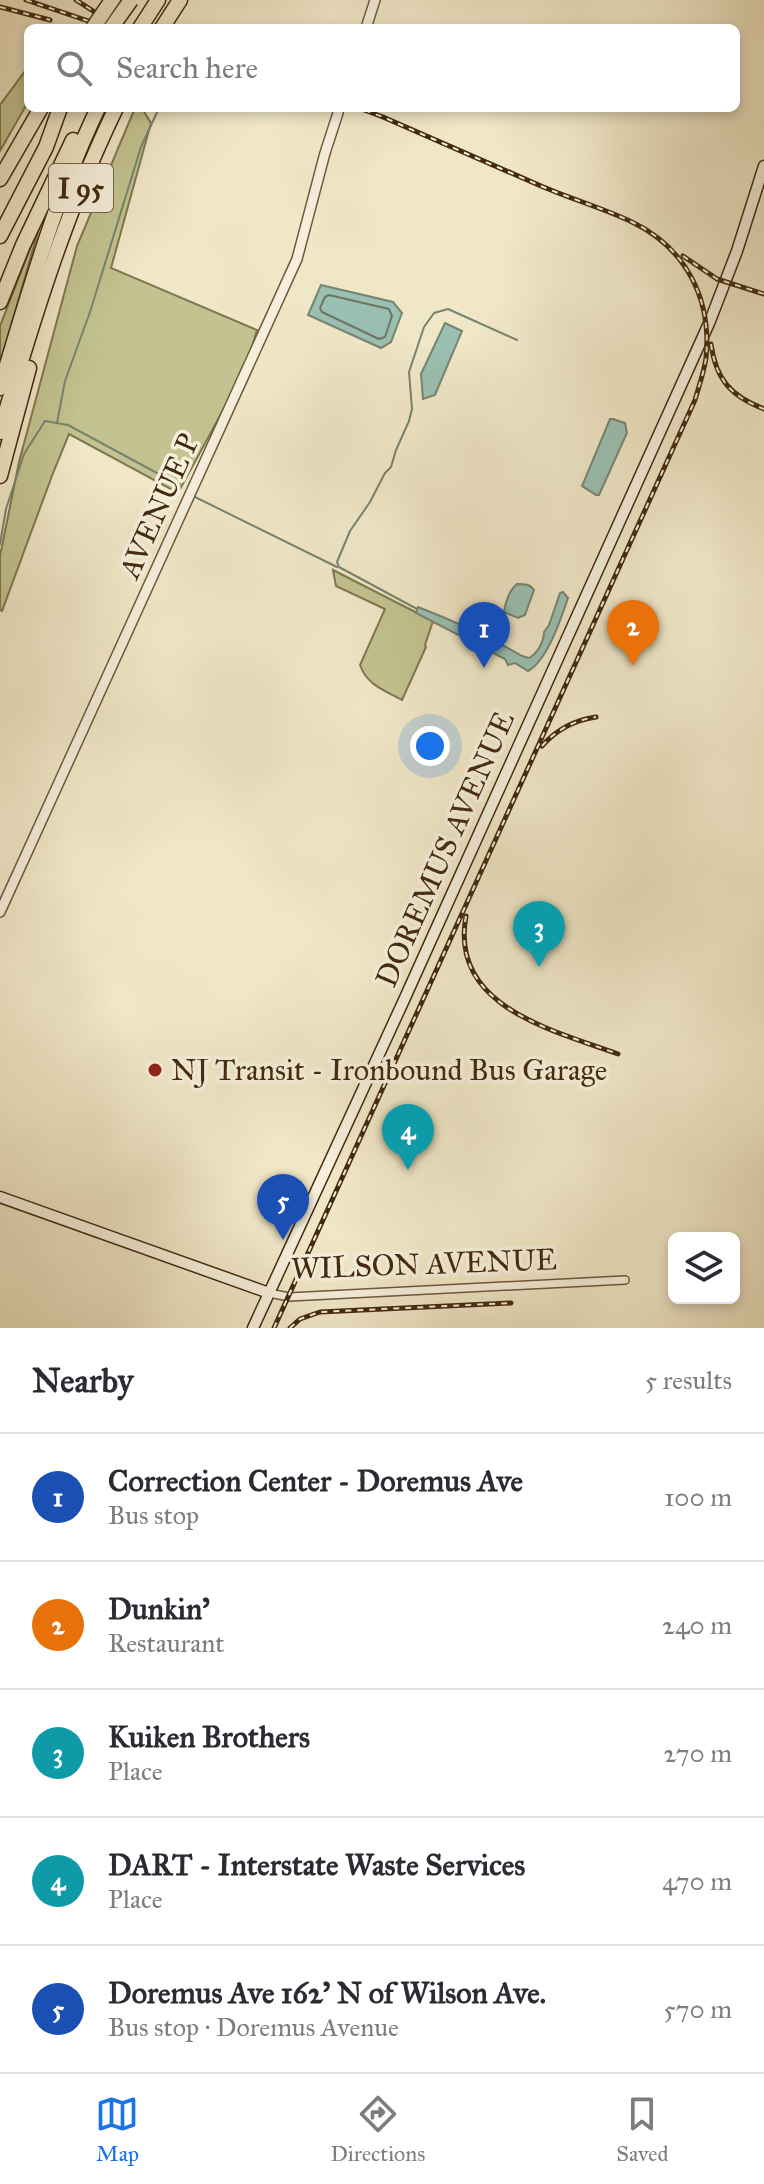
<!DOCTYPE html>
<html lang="en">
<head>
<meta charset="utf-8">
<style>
	:root { --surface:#fff; --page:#f2f2f3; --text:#2b2b33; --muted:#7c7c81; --line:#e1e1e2; --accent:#1a73e8 }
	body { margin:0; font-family:"IM FELL Great Primer",serif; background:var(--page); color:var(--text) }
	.controls { position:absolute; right:24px; bottom:24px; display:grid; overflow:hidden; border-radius:12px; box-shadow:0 4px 12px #0003 }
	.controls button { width:72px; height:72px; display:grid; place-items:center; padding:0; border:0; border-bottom:2px solid var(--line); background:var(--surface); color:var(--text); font:40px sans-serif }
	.you { position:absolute; left:430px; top:746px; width:28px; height:28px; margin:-20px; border:6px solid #fff; border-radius:50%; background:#1a73e8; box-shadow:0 0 0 12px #1a73e833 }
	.badge { display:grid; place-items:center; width:52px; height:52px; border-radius:50%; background:var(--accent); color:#fff; font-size:26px; font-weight:700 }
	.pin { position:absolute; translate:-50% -66px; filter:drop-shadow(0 2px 4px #0008) }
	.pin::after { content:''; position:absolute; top:42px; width:28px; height:24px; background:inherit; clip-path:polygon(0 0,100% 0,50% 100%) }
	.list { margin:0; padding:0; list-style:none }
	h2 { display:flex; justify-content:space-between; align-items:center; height:104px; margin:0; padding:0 32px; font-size:34px }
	h2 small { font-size:26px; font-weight:400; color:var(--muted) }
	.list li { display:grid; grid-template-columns:52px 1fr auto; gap:24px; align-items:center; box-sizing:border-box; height:128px; padding:0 32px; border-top:2px solid var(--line) }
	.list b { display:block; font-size:30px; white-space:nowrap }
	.list p { margin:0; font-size:26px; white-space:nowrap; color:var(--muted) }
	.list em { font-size:26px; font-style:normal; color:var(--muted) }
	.icon { flex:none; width:44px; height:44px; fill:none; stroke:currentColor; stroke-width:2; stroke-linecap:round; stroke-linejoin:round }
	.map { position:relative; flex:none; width:764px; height:1328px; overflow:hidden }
	.search { position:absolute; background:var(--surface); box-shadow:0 4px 12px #0003; left:24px; right:24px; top:24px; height:88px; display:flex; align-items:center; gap:20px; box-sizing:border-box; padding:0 28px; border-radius:12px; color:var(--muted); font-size:30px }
	.sheet { height:744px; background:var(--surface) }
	nav { display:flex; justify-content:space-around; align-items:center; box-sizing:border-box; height:112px; border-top:2px solid var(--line); background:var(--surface); font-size:22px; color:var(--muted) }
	nav a { display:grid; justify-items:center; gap:4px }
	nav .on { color:var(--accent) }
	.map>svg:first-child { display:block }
	.green { fill:#c2c390; stroke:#827650; stroke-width:2 }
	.water { fill:#9ac0b3; stroke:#778471; stroke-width:2 }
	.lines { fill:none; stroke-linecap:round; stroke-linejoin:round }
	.shore { stroke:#6e7561; stroke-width:2 }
	.stream { stroke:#778471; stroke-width:2 }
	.minor-casing { stroke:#6e593d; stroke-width:10 }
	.tertiary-casing { stroke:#6e593d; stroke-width:12 }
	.secondary-casing { stroke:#432a0f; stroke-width:13 }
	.motorway-casing { stroke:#432a0f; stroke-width:17 }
	.minor { stroke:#f5efdb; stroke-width:7 }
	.tertiary { stroke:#f5efdb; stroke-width:9 }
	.secondary { stroke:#f5efdb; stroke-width:10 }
	.motorway { stroke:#f0e7c7; stroke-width:14 }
	.rail-casing { stroke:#432a0f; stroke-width:5 }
	.rail { stroke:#f5efdb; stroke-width:2; stroke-dasharray:6; stroke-linecap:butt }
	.motorway-bridge-casing { stroke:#432a0f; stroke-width:17; stroke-linecap:butt }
	.motorway-bridge { stroke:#f0e7c7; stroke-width:14 }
	.poi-dot { fill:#8f2418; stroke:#f5efdb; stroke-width:3 }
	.labels { text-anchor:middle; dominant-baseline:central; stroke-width:7; stroke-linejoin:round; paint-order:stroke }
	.shield { fill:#f5efdb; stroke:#78654c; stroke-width:2 }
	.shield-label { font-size:28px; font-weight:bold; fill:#432a0f }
	.street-label { font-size:30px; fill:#432a0f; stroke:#f5efdb }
	.poi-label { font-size:30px; fill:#432a0f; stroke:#f5efdb; text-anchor:start }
</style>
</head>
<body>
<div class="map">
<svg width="764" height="1328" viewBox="0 0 764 1328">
	<rect width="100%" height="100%" fill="#f0e7c7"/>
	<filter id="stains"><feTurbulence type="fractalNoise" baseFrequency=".0025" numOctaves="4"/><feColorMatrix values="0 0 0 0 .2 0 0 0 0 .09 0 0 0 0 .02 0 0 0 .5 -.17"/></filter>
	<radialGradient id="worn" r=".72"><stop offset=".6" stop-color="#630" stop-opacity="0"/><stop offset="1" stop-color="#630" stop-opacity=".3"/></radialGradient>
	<g class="green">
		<polygon points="28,67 28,102 0,151 0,105"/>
		<polygon points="135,108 143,110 151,123 111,268 257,330 246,368 178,493 69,434 53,473 2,611 0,610 0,556 19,462 77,246"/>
		<polygon points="42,218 0,364 0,326"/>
		<path d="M333 570 433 621 425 645 426 647 402 700C384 690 367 685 360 665L385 609 336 586Z"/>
	</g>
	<g class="water">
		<polygon points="321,285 393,302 402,313 391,342 381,348 308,315"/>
		<polygon points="445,323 462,331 435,395 423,399 421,374"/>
		<polygon points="610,419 613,419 625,423 627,433 599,495 596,495 582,486"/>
		<path d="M517 584C525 584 530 584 534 590L525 615 518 618 504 612C505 603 510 589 517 584Z"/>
		<path d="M563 592 568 598C561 619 547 661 528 671L515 663 508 665 505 659 416 613 418 607C454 621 488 636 522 656L529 658C538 653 544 641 544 632L549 625 560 593Z"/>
	</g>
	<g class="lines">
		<polygon class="shore" points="329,295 389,309 392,316 385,337 379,339 322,312 320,308 325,297"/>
		<g class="stream">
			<polyline points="57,423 65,381 90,312 141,147 159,108"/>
			<polyline points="195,497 337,567"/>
			<polyline points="0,544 6,509 24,454 45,421 68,425 181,486"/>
			<polyline points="417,609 339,567 337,562 350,531 370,502 385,473 391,467 396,450 409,421 412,409 409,372 424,327 434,313 448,309 517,340"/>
		</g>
		<defs>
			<polyline id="minor" points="269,1293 289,1297 625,1280"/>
			<g id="tertiary">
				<polyline points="366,28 375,0"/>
				<polyline points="0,912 297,259 325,153 338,113"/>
			</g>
			<g id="secondary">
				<polyline points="0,1197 269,1293"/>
				<polyline points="253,1328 404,1000 710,321 737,251 764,166"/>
			</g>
			<g id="motorway">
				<polyline points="140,28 158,0"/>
				<polyline points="162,28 180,0"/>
				<polyline points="0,179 41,108"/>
				<polyline points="0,236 46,147 60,108"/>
				<polyline points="0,302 23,245 73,140"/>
				<path d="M0 388C29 293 55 198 98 108"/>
				<path d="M0 432C32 322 66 211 116 108"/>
				<polyline points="0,476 29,368"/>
			</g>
		</defs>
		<use href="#minor" class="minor-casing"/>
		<use href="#tertiary" class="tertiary-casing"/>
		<use href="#secondary" class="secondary-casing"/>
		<use href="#motorway" class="motorway-casing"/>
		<use href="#minor" class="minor"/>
		<use href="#tertiary" class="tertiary"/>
		<use href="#secondary" class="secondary"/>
		<use href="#motorway" class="motorway"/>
		<defs>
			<g id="rail">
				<polyline points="26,0 109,28"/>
				<polyline points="76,0 110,22"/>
				<polyline points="0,7 50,20"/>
				<polyline points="683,256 717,279 764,294"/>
				<path d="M711 344C716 380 731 396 764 409"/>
				<path d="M542 746C556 730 575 720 596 717"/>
				<path d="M466 916C449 1007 553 1030 618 1054"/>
				<path d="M274 1328 695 400C699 386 704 372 706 358 712 299 686 248 632 222 603 208 571 199 541 186 488 163 435 140 383 117L359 108"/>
				<polyline points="290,1328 300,1319 320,1312 511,1303"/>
			</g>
		</defs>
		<use href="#rail" class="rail-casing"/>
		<use href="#rail" class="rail"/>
		<defs>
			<g id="motorway-bridge">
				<polyline points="93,28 112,0"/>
				<polyline points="111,28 131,0"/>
			</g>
		</defs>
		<use href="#motorway-bridge" class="motorway-bridge-casing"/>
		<use href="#motorway-bridge" class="motorway-bridge"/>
	</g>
	<circle class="poi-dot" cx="155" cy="1070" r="8"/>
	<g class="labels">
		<rect class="shield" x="49" y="164" width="64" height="48" rx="6"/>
		<g class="shield-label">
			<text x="81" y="188">I 95</text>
		</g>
		<g class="street-label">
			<text transform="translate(159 506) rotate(-66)">AVENUE P</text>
			<text transform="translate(445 849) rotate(-66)">DOREMUS AVENUE</text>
			<text transform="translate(424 1264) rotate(-2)">WILSON AVENUE</text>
		</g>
		<g class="poi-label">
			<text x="171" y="1070">NJ Transit - Ironbound Bus Garage</text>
		</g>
	</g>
	<rect width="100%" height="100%" filter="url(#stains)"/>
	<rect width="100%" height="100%" fill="url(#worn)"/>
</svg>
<div class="controls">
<button><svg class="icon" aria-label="layers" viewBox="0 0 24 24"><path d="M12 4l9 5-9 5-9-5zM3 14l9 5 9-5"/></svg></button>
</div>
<div class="you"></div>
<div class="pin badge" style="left:484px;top:668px;background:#1a4fb4">1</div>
<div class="pin badge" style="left:633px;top:666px;background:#e8710a">2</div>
<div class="pin badge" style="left:539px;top:967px;background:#0f9aa8">3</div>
<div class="pin badge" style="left:408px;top:1170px;background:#0f9aa8">4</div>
<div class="pin badge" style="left:283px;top:1240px;background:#1a4fb4">5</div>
<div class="search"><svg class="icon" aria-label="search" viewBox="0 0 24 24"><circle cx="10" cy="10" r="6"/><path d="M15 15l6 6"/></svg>Search here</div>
</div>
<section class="sheet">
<h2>Nearby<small>5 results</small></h2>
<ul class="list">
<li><span class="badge" style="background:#1a4fb4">1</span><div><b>Correction Center - Doremus Ave</b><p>Bus stop</p></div><em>100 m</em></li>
<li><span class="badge" style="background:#e8710a">2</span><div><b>Dunkin'</b><p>Restaurant</p></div><em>240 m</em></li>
<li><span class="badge" style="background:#0f9aa8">3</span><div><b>Kuiken Brothers</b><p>Place</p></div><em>270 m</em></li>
<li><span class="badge" style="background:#0f9aa8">4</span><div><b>DART - Interstate Waste Services</b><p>Place</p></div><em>470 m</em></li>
<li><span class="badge" style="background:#1a4fb4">5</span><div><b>Doremus Ave 162' N of Wilson Ave.</b><p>Bus stop · Doremus Avenue</p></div><em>570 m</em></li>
</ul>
</section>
<nav>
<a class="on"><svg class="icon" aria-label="map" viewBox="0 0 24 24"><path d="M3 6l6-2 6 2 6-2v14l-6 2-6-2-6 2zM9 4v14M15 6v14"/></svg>Map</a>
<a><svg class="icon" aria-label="directions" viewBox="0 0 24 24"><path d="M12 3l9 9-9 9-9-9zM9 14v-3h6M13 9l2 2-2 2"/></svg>Directions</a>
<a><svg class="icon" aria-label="saved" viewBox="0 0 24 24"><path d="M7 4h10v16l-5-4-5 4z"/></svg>Saved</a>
</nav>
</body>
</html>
